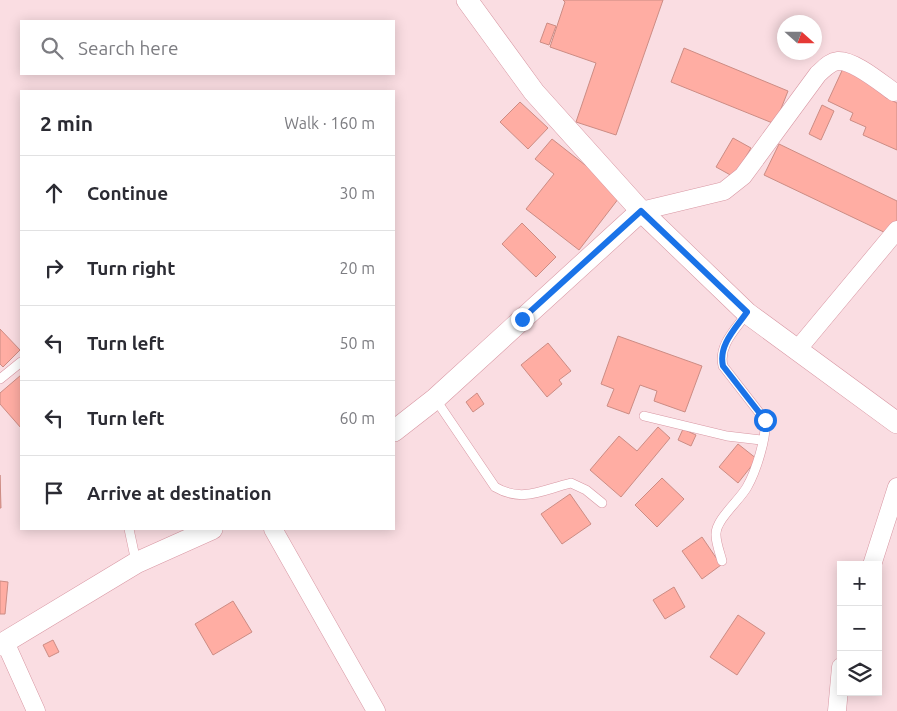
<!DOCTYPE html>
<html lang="en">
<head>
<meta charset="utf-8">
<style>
	:root { --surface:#fff; --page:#f7f7f7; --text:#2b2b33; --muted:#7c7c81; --line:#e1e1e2 }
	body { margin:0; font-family:Ubuntu,sans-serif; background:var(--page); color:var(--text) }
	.controls { position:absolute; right:15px; bottom:15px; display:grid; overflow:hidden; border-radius:0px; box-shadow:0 2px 12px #0003 }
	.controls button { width:45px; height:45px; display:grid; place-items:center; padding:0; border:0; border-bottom:1px solid var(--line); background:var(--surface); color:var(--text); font:25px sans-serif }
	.compass { position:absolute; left:777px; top:15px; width:45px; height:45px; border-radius:50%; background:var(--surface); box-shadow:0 2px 12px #0003; rotate:111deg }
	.stop { position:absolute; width:15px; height:15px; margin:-11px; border:4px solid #1a73e8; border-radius:50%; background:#fff }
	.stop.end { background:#1a73e8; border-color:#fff; box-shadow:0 1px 5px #0008 }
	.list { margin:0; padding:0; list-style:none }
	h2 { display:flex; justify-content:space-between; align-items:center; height:65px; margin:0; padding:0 20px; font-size:21px }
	h2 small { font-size:16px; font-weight:400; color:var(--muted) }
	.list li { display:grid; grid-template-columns:32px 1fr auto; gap:15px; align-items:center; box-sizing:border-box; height:75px; padding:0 20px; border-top:1px solid var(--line) }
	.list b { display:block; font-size:19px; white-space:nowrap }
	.list em { font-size:16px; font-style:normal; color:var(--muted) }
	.icon { flex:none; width:28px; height:28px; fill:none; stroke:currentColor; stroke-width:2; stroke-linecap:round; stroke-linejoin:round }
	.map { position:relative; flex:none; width:897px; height:711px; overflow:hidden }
	.search { position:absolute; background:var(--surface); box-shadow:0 2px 12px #0003; left:20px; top:20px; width:375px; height:55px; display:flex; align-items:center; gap:12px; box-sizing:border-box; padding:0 18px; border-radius:0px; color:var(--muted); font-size:19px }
	.panel { position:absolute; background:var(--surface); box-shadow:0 2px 12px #0003; left:20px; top:90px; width:375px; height:440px; border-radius:0px }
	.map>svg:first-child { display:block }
	.building { fill:#ffada3; stroke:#cc8c84 }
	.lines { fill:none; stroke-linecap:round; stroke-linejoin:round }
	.service-casing { stroke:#d897a3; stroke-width:10 }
	.minor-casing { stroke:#d897a3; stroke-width:19 }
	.tertiary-casing { stroke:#d897a3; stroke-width:22 }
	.service { stroke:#fff; stroke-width:9 }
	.minor { stroke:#fff; stroke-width:18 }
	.tertiary { stroke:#fff; stroke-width:21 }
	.route { stroke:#1a73e8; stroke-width:6 }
</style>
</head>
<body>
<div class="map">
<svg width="897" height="711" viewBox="0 0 897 711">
	<rect width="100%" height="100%" fill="#fadde2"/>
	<g class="building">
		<polygon points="563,0 663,0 616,135 576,122 596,63 550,47 565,2"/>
		<polygon points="547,23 556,26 549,45 540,42"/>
		<polygon points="684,48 788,91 775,124 671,82"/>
		<polygon points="846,62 891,82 885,97 897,103 897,150 863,135 866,127 850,120 853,113 828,101"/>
		<polygon points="520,102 548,128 528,149 500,122"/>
		<polygon points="822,105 834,111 821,140 809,134"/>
		<polygon points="733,138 751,148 734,177 716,167"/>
		<polygon points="552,139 622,194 579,250 526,209 554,174 535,159"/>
		<polygon points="779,144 897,201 897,221 890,235 764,175"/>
		<polygon points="522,223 556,257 536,277 502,244"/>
		<polygon points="0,329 20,350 3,367 0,364"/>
		<polygon points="618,336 702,366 685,412 654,401 657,391 640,385 629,414 607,406 614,389 601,384"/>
		<polygon points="548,343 571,371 559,380 562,384 547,397 521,365"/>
		<polygon points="21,375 21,428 0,404 0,393"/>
		<polygon points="477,393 484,404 473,412 466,402"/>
		<polygon points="658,427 670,438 621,497 590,470 619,436 637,451"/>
		<polygon points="683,429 696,435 691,446 678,440"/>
		<polygon points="738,444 757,459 738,483 719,467"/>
		<polygon points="0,475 1,508 0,508"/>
		<polygon points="662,478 684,499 657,527 635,505"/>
		<polygon points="570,494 591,524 562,544 541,514"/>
		<polygon points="702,537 721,565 702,579 682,551"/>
		<polygon points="0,581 8,582 5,614 0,614"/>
		<polygon points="674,587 685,607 665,619 653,600"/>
		<polygon points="233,601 252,632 213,655 195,624"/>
		<polygon points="738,615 765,633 737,675 710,657"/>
		<polygon points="53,640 59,652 49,657 43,645"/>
	</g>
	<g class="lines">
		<defs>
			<g id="service">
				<polyline points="0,379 21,362"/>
				<path d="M436 400 495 487C522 503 542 490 571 483L586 490 602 503"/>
				<polyline points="644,416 727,436 761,440"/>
				<polyline points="129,529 136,562"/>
				<path d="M722 561C720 553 716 543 716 535 715 520 740 500 747 487 756 471 767 437 765 420L723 366C718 345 736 329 747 313"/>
			</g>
			<g id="minor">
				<path d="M641 211 724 191 743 176 818 74C824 69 829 62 838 61 854 60 881 83 894 92"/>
				<polyline points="797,350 897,230"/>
				<polyline points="273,529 376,711"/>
				<polyline points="872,565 897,487"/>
				<polyline points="5,642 36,711"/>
				<polyline points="837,711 841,667"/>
			</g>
			<g id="tertiary">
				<polyline points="467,0 534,92 641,211 747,313 897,423"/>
				<polyline points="394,431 435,399 641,211"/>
				<polyline points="0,645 136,563 212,529"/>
			</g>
		</defs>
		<use href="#service" class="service-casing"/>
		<use href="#minor" class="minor-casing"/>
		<use href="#tertiary" class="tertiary-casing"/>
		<use href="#service" class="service"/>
		<use href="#minor" class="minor"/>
		<use href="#tertiary" class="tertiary"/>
	</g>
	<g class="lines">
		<path class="route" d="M522 319 641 211 747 312C736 328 718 345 723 366L765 420"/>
	</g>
</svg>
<div class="controls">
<button>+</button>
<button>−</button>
<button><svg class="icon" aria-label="layers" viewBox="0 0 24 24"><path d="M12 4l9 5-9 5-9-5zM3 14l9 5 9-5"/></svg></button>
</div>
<svg class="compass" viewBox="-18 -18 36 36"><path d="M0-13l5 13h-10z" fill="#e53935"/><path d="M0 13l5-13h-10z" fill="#7c7c81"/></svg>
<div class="stop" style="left:765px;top:420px"></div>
<div class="stop end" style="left:522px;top:319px"></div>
<div class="search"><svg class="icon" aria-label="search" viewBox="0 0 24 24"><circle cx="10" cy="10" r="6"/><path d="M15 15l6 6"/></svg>Search here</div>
<section class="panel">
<h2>2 min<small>Walk · 160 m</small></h2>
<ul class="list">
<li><svg class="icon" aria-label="ahead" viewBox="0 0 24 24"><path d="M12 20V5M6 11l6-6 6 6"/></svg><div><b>Continue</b></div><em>30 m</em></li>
<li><svg class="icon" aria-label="right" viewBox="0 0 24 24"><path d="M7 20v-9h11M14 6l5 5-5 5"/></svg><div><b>Turn right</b></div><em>20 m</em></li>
<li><svg class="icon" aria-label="left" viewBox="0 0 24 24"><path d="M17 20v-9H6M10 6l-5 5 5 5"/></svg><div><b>Turn left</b></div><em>50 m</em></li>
<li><svg class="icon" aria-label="left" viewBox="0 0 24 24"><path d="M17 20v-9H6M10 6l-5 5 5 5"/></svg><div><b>Turn left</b></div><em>60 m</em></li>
<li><svg class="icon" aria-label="arrive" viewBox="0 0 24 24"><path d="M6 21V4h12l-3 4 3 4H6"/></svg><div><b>Arrive at destination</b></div></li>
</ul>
</section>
</div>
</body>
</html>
